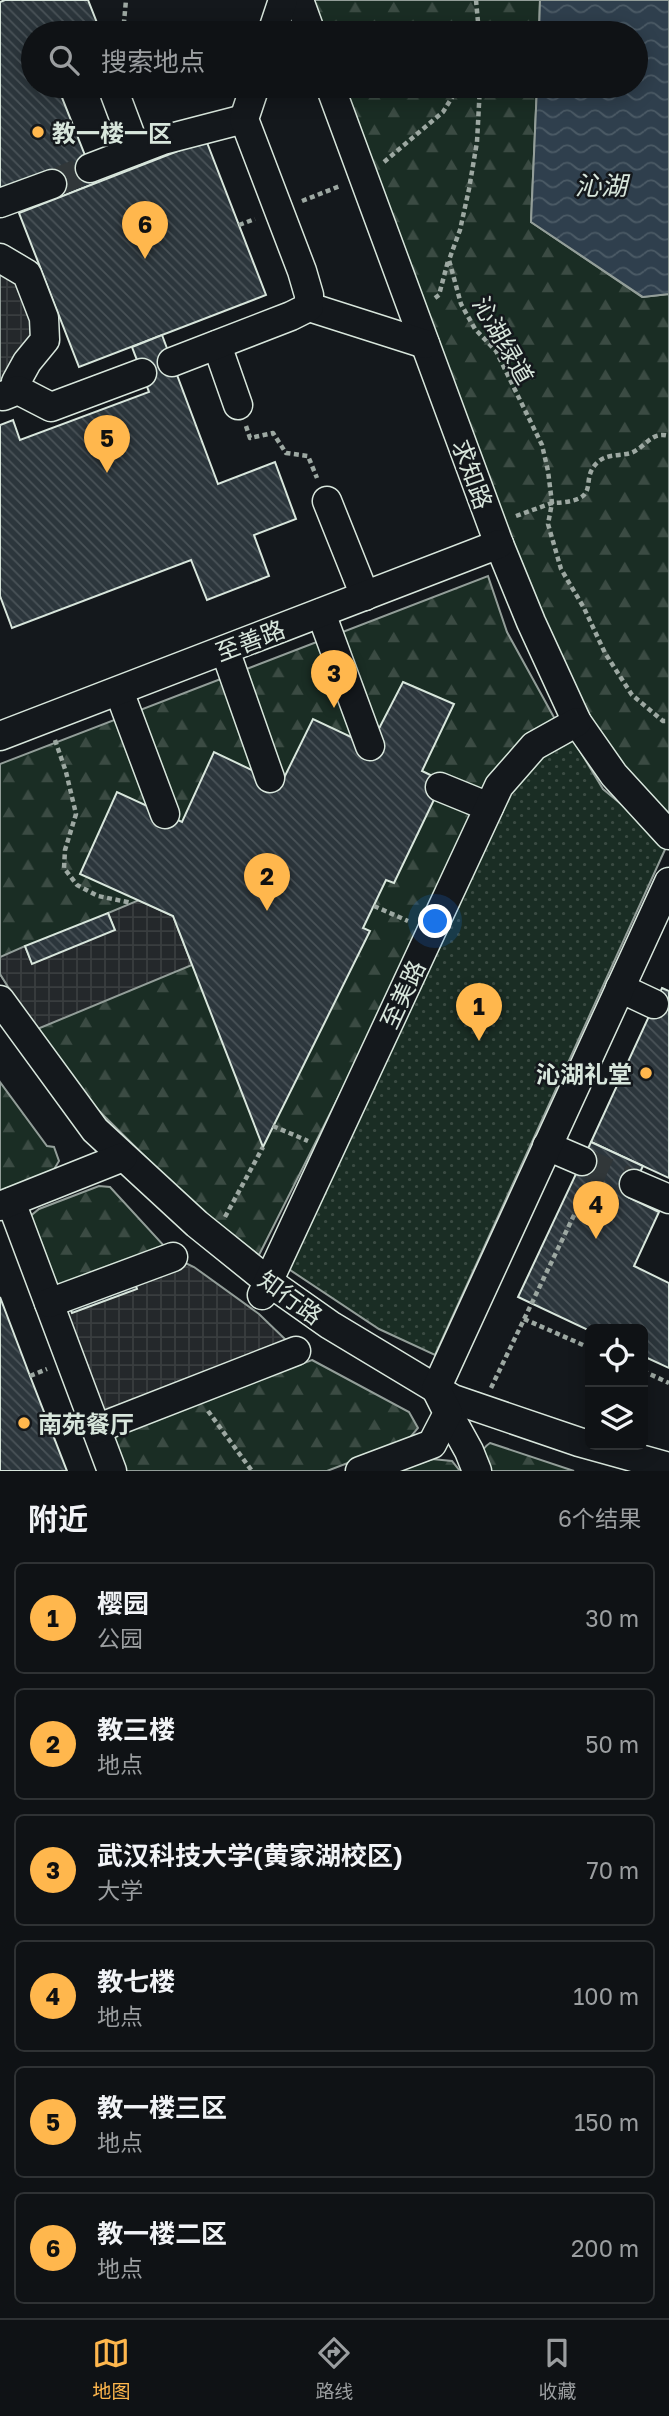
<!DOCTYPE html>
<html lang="zh">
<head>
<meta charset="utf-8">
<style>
	:root { --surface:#0f1215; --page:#181b1e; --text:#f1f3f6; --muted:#9b9ea0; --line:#2f3234; --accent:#ffb74d }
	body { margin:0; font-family:"Golos Text","Noto Sans SC",sans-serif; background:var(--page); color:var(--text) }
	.controls { position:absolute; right:21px; bottom:21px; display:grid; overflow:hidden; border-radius:10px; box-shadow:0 4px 18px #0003 }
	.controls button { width:63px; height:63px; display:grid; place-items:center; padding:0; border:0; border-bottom:2px solid var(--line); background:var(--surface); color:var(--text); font:35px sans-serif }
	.you { position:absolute; left:436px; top:922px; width:24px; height:24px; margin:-18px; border:5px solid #fff; border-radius:50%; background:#1a73e8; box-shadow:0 0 0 10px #1a73e833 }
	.badge { display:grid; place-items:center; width:46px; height:46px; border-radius:50%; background:var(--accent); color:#111; font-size:23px; font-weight:700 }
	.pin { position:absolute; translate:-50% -58px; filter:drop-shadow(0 2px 4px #0008) }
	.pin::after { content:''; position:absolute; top:37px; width:24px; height:21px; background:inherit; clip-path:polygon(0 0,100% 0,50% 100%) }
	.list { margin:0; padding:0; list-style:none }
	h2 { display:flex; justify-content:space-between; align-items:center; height:91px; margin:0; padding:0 28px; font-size:30px }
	h2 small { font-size:23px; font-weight:400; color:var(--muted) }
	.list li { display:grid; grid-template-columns:46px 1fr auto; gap:21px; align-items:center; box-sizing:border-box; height:112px; margin:0 14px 14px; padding:0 14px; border:2px solid var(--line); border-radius:10px }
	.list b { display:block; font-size:26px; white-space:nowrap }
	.list p { margin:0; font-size:23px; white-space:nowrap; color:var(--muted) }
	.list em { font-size:23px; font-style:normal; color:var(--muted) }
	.icon { flex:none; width:38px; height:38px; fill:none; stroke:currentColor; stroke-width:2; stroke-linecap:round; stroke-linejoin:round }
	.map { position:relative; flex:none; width:669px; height:1471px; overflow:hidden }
	.search { position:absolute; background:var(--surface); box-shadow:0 4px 18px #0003; left:21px; right:21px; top:21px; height:77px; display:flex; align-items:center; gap:18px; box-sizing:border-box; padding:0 24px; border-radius:38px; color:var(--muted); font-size:26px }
	.sheet { height:847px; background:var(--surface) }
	nav { display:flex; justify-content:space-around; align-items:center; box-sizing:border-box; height:98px; border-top:2px solid var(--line); background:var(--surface); font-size:19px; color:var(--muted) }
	nav a { display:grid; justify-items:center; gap:4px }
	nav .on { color:var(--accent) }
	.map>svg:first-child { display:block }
	.forest { fill:url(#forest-firs); stroke:#939e99; stroke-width:2 }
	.garden { fill:url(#garden-dots); stroke:#939e99; stroke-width:2 }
	.plaza { fill:url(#plaza-grid); stroke:#939e99; stroke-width:2 }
	.water { fill:url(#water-waves); stroke:#939e99; stroke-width:2 }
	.building { fill:url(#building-back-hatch); stroke:#d8e6dc; stroke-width:2 }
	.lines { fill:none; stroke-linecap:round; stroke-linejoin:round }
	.minor-tunnel { stroke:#313739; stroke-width:28; stroke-dasharray:28 14; stroke-linecap:butt }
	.minor-casing { stroke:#d8e6dc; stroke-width:31 }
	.path { stroke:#9da8a2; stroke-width:4.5; stroke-dasharray:5 3.5; stroke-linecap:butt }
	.minor { stroke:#14181c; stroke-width:28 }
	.poi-dot { fill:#ffb74d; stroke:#14181c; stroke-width:2.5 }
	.labels { text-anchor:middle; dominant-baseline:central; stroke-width:5; stroke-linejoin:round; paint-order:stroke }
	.poi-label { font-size:24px; font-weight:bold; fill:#d8e6dc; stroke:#14181c; text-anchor:start }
	.street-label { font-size:24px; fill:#d8e6dc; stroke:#14181c }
	.water-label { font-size:26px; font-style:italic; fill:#d8e6dc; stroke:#14181c }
</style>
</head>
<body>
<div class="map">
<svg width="669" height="1471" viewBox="0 0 669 1471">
	<defs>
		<pattern id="forest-firs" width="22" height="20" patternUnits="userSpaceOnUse" patternTransform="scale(1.75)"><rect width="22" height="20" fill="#1a2d24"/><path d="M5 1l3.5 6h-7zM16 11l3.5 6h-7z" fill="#3b4b43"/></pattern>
		<pattern id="garden-dots" width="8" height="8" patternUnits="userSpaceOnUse" patternTransform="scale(1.75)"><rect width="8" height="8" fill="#1a2d24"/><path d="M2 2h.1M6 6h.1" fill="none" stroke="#3b4b43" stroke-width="1.8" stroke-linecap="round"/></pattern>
		<pattern id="plaza-grid" width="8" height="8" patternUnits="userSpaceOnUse" patternTransform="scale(1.75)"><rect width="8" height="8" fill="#24282b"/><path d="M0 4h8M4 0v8" fill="none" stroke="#393d3f"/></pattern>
		<pattern id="water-waves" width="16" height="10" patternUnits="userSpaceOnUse" patternTransform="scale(1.75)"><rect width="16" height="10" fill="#2f3f4d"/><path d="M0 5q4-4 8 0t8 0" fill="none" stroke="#4c5b66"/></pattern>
		<pattern id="building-back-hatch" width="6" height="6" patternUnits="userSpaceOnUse" patternTransform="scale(1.75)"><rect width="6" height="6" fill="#2c363c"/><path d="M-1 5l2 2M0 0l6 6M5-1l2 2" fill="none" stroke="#4a5358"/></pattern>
	</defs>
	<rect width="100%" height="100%" fill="#14181c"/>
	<g class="forest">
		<polygon points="299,0 540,0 539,33 311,33"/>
		<polygon points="330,86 537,86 531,222 642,297 669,294 669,835 577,722"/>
		<polygon points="488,576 507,632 556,721 366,1042 259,1255 212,1223 85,1097 0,974 0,764"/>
		<polygon points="0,1082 47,1146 54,1147 59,1161 53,1171 0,1192"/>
		<polygon points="99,1186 110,1187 167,1249 56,1291 28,1218 39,1209"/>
		<polygon points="312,1360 409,1412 418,1428 408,1440 327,1471 121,1471 107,1436"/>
		<path d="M490 1443 574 1471H484C481 1459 478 1451 490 1443Z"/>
		<polygon points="432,1459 452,1461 460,1471 399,1471"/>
	</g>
	<polygon class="garden" points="566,728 603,789 668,843 435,1355 379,1329 278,1262 499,786"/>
	<g class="plaza">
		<polygon points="0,268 21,278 38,322 27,362 0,387"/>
		<polygon points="139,900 173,916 192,965 35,1030 0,974 0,957 25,946 32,963 114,929 108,913"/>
		<polygon points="173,1257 194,1267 259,1314 288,1342 96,1429 49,1303"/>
	</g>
	<polygon class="water" points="540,0 669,0 669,294 643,297 531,222 537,86 636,86 636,33 539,33"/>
	<g class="building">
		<polygon points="5,0 88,0 101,33 33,33 33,86 86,86 61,95 96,183 58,198 49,176 0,195 0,2"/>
		<polygon points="206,140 266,295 79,367 19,213"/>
		<polygon points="162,335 218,484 275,462 296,519 254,535 269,576 207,600 191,560 12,628 0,596 0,425 13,420 20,440 149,392 132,347"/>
		<polygon points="403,682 454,704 422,771 443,781 394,883 386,880 363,928 370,931 263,1147 173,916 80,874 117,792 182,822 214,752 281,784 313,719 370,746"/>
		<polygon points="108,913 115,930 32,964 25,946"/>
		<polygon points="662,988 669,991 669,1178 591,1142"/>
		<polygon points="591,1142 643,1166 628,1197 659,1212 634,1266 669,1283 669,1368 643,1356 643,1329 590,1329 590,1331 518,1297"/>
		<polygon points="131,1272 137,1289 72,1313 66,1297"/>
		<polygon points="0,1297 30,1376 67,1471 0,1471"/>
	</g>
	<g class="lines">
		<g class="minor-tunnel">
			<polyline points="52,184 90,168"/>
			<polyline points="582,1161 634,1184"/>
		</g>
		<defs>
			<g id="minor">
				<polyline points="299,0 311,33"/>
				<polyline points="272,33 283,0"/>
				<polyline points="330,86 499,544 531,622 577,722 614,775 669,835"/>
				<polyline points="115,94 136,150"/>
				<polyline points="90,168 163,140 244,119"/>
				<polyline points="0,203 52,184"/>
				<polyline points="0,258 27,274 44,318 45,340 27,362 16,382 18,390"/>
				<polyline points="309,307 425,344"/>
				<polyline points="217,345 238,405"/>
				<polyline points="172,362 291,316 309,307 309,295 302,271 244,119 255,86"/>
				<polyline points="3,396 18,390 51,407 142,373"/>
				<polyline points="327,501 365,596"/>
				<polyline points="321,613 370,746"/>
				<polyline points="225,650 270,778"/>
				<polyline points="119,691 165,814"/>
				<polyline points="0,736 499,544"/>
				<polyline points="440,787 489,807"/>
				<polyline points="620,988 654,1004"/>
				<polyline points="0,1000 95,1130 197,1224 269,1282 330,1325 453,1399 579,1442 669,1467"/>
				<polyline points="547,1146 582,1161"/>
				<polyline points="634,1184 669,1199"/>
				<polyline points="11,1202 112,1471"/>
				<polyline points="0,1206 123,1157"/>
				<polyline points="262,1295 499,786 534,746 577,722"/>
				<polyline points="49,1303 173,1257"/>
				<polyline points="448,1413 469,1451 477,1471"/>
				<polyline points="96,1429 296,1351"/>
				<polyline points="360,1471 432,1444 448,1413 436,1389 669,882"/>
			</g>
		</defs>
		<use href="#minor" class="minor-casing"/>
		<g class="path">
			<polyline points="476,0 479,33"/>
			<polyline points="123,33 126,0"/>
			<path d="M480 86 477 142 469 189 460 230 449 260 461 304 475 329 496 351 542 445 548 471 552 503C607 501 576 480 599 461 608 454 620 456 631 453 646 447 651 431 669 436"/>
			<polyline points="384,162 443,112 459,86"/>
			<polyline points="302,201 340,186"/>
			<polyline points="239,225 255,219"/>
			<polyline points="435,298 439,295 448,261"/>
			<polyline points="246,426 250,438 273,433 286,453 308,456 317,478"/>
			<polyline points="516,516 552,503 548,524 561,569 584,608 605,653 632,695 663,721 669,721"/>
			<polyline points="55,740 66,772 76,814 65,850 64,868 77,885 98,896 132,903"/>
			<polyline points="374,906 408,921"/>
			<polyline points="273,1126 308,1141"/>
			<polyline points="225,1217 263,1147"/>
			<polyline points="524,1319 590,1348"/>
			<polyline points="643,1371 669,1383"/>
			<polyline points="30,1376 47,1369"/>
			<polyline points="491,1388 589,1184"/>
			<polyline points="208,1411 252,1471"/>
		</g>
		<use href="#minor" class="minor"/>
	</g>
	<g class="poi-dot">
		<circle cx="38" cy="132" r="7"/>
		<circle cx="646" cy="1073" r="7"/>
		<circle cx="24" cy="1423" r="7"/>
	</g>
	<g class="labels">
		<g class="poi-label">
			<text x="52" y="132">教一楼一区</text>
			<text x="632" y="1073" text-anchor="end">沁湖礼堂</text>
			<text x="38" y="1423">南苑餐厅</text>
		</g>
		<g class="street-label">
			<text transform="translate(504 340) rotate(60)">沁湖绿道</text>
			<text transform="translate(473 474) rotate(70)">求知路</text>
			<text transform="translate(250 640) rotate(-21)">至善路</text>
			<text transform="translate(402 994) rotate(-65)">至美路</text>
			<text transform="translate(291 1297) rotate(36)">知行路</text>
		</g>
		<g class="water-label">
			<text x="601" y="185">沁湖</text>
		</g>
	</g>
</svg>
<div class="controls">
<button><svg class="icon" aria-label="locate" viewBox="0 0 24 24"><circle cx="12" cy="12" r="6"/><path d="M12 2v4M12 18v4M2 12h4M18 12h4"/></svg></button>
<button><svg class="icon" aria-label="layers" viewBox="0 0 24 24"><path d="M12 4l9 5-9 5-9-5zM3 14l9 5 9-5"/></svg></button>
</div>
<div class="you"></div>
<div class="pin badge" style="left:479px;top:1041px">1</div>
<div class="pin badge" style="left:267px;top:911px">2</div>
<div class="pin badge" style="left:334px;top:708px">3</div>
<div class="pin badge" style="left:596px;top:1239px">4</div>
<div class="pin badge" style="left:107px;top:473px">5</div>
<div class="pin badge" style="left:145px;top:259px">6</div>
<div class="search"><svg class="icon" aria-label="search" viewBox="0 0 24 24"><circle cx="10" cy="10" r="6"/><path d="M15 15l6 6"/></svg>搜索地点</div>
</div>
<section class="sheet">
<h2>附近<small>6个结果</small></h2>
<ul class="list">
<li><span class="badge">1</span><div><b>樱园</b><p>公园</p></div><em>30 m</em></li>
<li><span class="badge">2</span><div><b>教三楼</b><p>地点</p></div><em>50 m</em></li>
<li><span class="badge">3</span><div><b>武汉科技大学(黄家湖校区)</b><p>大学</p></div><em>70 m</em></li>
<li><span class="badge">4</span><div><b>教七楼</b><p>地点</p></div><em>100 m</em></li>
<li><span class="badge">5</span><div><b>教一楼三区</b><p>地点</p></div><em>150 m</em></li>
<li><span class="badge">6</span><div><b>教一楼二区</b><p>地点</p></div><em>200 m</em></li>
</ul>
</section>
<nav>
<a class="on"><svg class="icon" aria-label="map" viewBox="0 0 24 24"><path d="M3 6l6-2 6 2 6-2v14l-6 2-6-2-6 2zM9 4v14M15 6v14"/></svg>地图</a>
<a><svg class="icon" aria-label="directions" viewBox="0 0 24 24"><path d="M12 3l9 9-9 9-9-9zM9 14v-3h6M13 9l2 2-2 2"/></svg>路线</a>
<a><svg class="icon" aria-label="saved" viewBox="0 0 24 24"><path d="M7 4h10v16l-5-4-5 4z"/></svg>收藏</a>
</nav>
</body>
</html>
